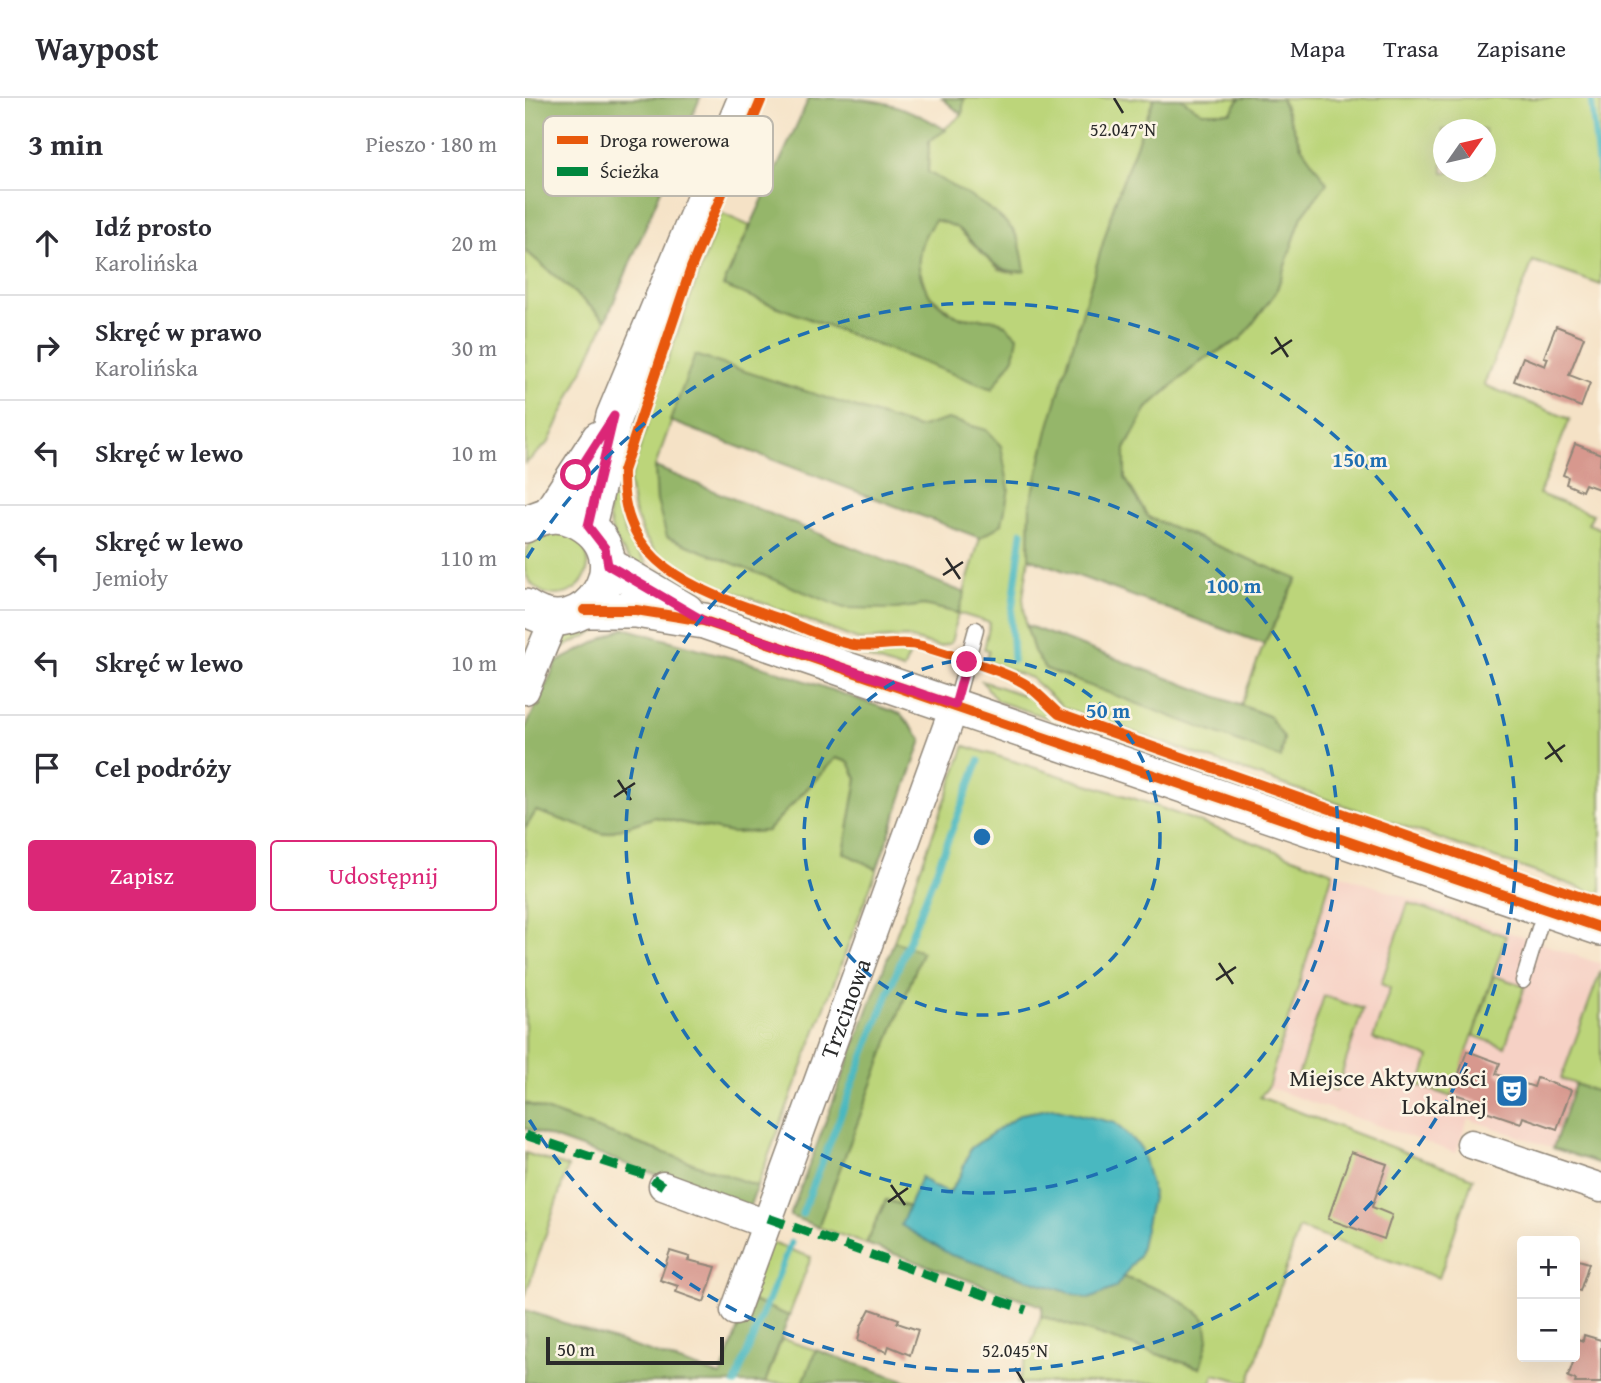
<!DOCTYPE html>
<html lang="pl">
<head>
<meta charset="utf-8">
<style>
	:root { --surface:#fff; --page:#f2f2f3; --text:#2b2b33; --muted:#7c7c81; --line:#e1e1e2; --accent:#db2777 }
	body { margin:0; font-family:"Gentium Book Plus",serif; background:var(--page); color:var(--text) }
	.controls { position:absolute; right:21px; bottom:21px; display:grid; overflow:hidden; border-radius:7px; box-shadow:0 7px 28px #0002 }
	.controls button { width:63px; height:63px; display:grid; place-items:center; padding:0; border:0; border-bottom:2px solid var(--line); background:var(--surface); color:var(--text); font:35px sans-serif }
	.compass { position:absolute; left:908px; top:21px; width:63px; height:63px; border-radius:50%; background:var(--surface); box-shadow:0 7px 28px #0002; rotate:56deg }
	.scale { position:absolute; left:21px; bottom:18px; width:178px; box-sizing:border-box; padding-left:7px; border:4px solid #2b2b2b; border-top:0; font-size:19px; line-height:24px; white-space:nowrap; color:#2b2b2b; -webkit-text-stroke:5px #fcf5e5; paint-order:stroke }
	.stop { position:absolute; width:21px; height:21px; margin:-16px; border:5px solid #db2777; border-radius:50%; background:#fff }
	.stop.end { background:#db2777; border-color:#fff; box-shadow:0 2px 7px #0008 }
	.list { margin:0; padding:0; list-style:none }
	h2 { display:flex; justify-content:space-between; align-items:center; height:91px; margin:0; padding:0 28px; font-size:30px }
	h2 small { font-size:23px; font-weight:400; color:var(--muted) }
	.list li { display:grid; grid-template-columns:46px 1fr auto; gap:21px; align-items:center; box-sizing:border-box; height:105px; padding:0 28px; border-top:2px solid var(--line) }
	.list b { display:block; font-size:26px; white-space:nowrap }
	.list p { margin:0; font-size:23px; white-space:nowrap; color:var(--muted) }
	.list em { font-size:23px; font-style:normal; color:var(--muted) }
	.actions { display:flex; gap:14px; padding:21px 28px }
	.actions a { flex:1; padding:16px 0; border:2px solid var(--accent); border-radius:7px; text-align:center; font-size:24px; color:var(--accent) }
	.actions .main { background:var(--accent); color:#fff }
	.icon { flex:none; width:38px; height:38px; fill:none; stroke:currentColor; stroke-width:2; stroke-linecap:round; stroke-linejoin:round }
	.map { position:relative; flex:none; width:1076px; height:1285px; overflow:hidden }
	header { display:flex; align-items:center; gap:42px; box-sizing:border-box; height:98px; padding:0 35px; background:var(--surface); border-bottom:2px solid var(--line) }
	header strong { font-size:33px }
	nav { display:flex; gap:38px; margin-inline-start:auto; font-size:24px }
	main { display:flex }
	aside { flex:1; background:var(--surface) }
	.map>svg:first-child { display:block }
	.built { fill:#f6d1c5 }
	.green { fill:#bcd57a; stroke:#748052; stroke-width:2; fill-rule:evenodd }
	.forest { fill:#95b66a; stroke:#60704a; stroke-width:2 }
	.water { fill:#49b8c0; stroke:#3a7276; stroke-width:2 }
	.lines { fill:none; stroke-linecap:round; stroke-linejoin:round }
	.stream { stroke:#49b8c0; stroke-width:7 }
	.building { fill:#d7988e }
	.service-casing { stroke:#908678; stroke-width:17 }
	.minor-casing { stroke:#908678; stroke-width:31 }
	.tertiary-casing { stroke:#908678; stroke-width:38 }
	.service { stroke:#fff; stroke-width:14 }
	.minor { stroke:#fff; stroke-width:28 }
	.tertiary { stroke:#fff; stroke-width:35 }
	.quiet { stroke:#00873e; stroke-width:9; stroke-dasharray:18 9; stroke-linecap:butt }
	.cycleway-casing { stroke:#fcf5e5; stroke-width:15 }
	.cycleway { stroke:#e8590c; stroke-width:10 }
	.route { stroke:#db2777; stroke-width:9 }
	.ticks { fill:none; stroke:#2b2b2b; stroke-width:2.5 }
	.ring { fill:none; stroke:#1f6fb2; stroke-width:3.5; stroke-dasharray:12 9 }
	.labels { text-anchor:middle; dominant-baseline:central; stroke-width:5; stroke-linejoin:round; paint-order:stroke }
	.street-label { font-size:24px; fill:#2b2b2b; stroke:#fcf5e5 }
	.poi-label { font-size:24px; fill:#2b2b2b; stroke:#fcf5e5; text-anchor:end }
	.key { fill:#fcf5e5; stroke:#bdb8ad; stroke-width:2 }
	.key-label { font-size:19px; fill:#2b2b2b }
	.ticks-label { font-size:18px; text-anchor:middle; fill:#2b2b2b; stroke:#fcf5e5; stroke-width:5; stroke-linejoin:round; paint-order:stroke }
	.centre { fill:#1f6fb2; stroke:#fcf5e5; stroke-width:3.5 }
	.ring-label { font-size:21px; text-anchor:middle; font-weight:bold; fill:#1f6fb2; stroke:#fcf5e5; stroke-width:5; stroke-linejoin:round; paint-order:stroke }
</style>
</head>
<body>
<header>
<strong>Waypost</strong>
<nav><a>Mapa</a><a>Trasa</a><a>Zapisane</a></nav>
</header>
<main>
<aside>
<h2>3 min<small>Pieszo · 180 m</small></h2>
<ul class="list">
<li><svg class="icon" aria-label="ahead" viewBox="0 0 24 24"><path d="M12 20V5M6 11l6-6 6 6"/></svg><div><b>Idź prosto</b><p>Karolińska</p></div><em>20 m</em></li>
<li><svg class="icon" aria-label="right" viewBox="0 0 24 24"><path d="M7 20v-9h11M14 6l5 5-5 5"/></svg><div><b>Skręć w prawo</b><p>Karolińska</p></div><em>30 m</em></li>
<li><svg class="icon" aria-label="left" viewBox="0 0 24 24"><path d="M17 20v-9H6M10 6l-5 5 5 5"/></svg><div><b>Skręć w lewo</b></div><em>10 m</em></li>
<li><svg class="icon" aria-label="left" viewBox="0 0 24 24"><path d="M17 20v-9H6M10 6l-5 5 5 5"/></svg><div><b>Skręć w lewo</b><p>Jemioły</p></div><em>110 m</em></li>
<li><svg class="icon" aria-label="left" viewBox="0 0 24 24"><path d="M17 20v-9H6M10 6l-5 5 5 5"/></svg><div><b>Skręć w lewo</b></div><em>10 m</em></li>
<li><svg class="icon" aria-label="arrive" viewBox="0 0 24 24"><path d="M6 21V4h12l-3 4 3 4H6"/></svg><div><b>Cel podróży</b></div></li>
</ul>
<div class="actions"><a class="main">Zapisz</a><a>Udostępnij</a></div>
</aside>
<div class="map">
<svg width="1076" height="1285" viewBox="0 0 1076 1285">
	<rect width="100%" height="100%" fill="#fcf5e5"/>
	<filter id="ink" filterUnits="userSpaceOnUse"><feTurbulence type="fractalNoise" baseFrequency=".0143" numOctaves="2"/><feDisplacementMap in="SourceGraphic" scale="14" xChannelSelector="R" yChannelSelector="G"/><feConvolveMatrix kernelMatrix="1 2 1 2 8 2 1 2 1" color-interpolation-filters="sRGB"/></filter>
	<filter id="wash" filterUnits="userSpaceOnUse"><feTurbulence type="fractalNoise" baseFrequency=".00686" numOctaves="4" result="noise"/><feDisplacementMap in="SourceGraphic" scale="28" xChannelSelector="R" yChannelSelector="G"/><feGaussianBlur stdDeviation="1.57" result="paint"/><feColorMatrix in="noise" values="0 0 0 0 0 0 0 0 0 0 0 0 0 0 0 0 0 1.4 0 .05"/><feComposite in="paint" operator="in"/></filter>
	<g filter="url(#wash)">
		<rect width="100%" height="100%" fill="#f5e2c6"/>
		<polygon class="built" points="808,774 1076,866 1036,981 1050,986 1028,1050 943,1021 931,1055 743,989"/>
		<g class="green">
			<path d="M439 0H629L590 104 505 407 504 460 498 500 501 527 509 553 744 618 716 607 739 546 772 481 623 419 600 380V351L622 310 677 262 716 241 751 194 777 118 801 86 776 48 756 0H1076V187L1008 163 959 287 1045 321 1014 396 1068 416 1063 426 1076 431V797L539 610 506 580 461 563 464 552 459 551 465 525 433 515 426 545 414 549 381 539 333 542 150 471 131 454 119 438 109 413 104 385 142 263 196 115 225 128 198 188 467 290 474 223 431 218 402 195 393 166 397 141 410 122 430 128 474 171 489 175 490 134 458 107 403 74 404 43 437 17ZM918 32H960V74H918ZM170 258 393 330 477 426 455 440 433 515 399 507 370 511 132 403 130 369Z"/>
			<polygon points="655,0 715,0 706,14 677,14"/>
			<polygon points="0,152 81,222 24,344 0,366"/>
			<path d="M83 399 90 401 101 437 121 465 117 472C91 452 82 431 83 399Z"/>
			<circle cx="31" cy="465" r="32"/>
			<polygon points="73,519 101,519 30,553 44,534"/>
			<polygon points="367,554 385,556 378,572 331,556"/>
			<polygon points="457,583 504,599 532,623 472,603"/>
			<path d="M440 648 620 704 808 774 743 989 735 999 948 1080 914 1180 774 1130 724 1285 689 1276 686 1285H493L516 1218 674 1270 680 1221C656 1199 629 1188 597 1179L614 1157 496 1016 446 1050 435 1078 424 1095 409 1089 396 1079 384 1109 361 1102 341 1146 293 1129 397 854 369 843Z"/>
			<polygon points="311,660 324,664 332,681 319,755 352,771 232,1088 0,1005 0,731 11,713 79,736 130,719 207,735 242,733"/>
			<polygon points="883,805 981,838 927,999 895,988 904,959 848,941 865,890 856,886"/>
			<polygon points="1076,872 1076,995 1036,981"/>
			<polygon points="969,878 1000,888 980,949 949,938"/>
			<polygon points="799,898 838,911 811,993 772,981"/>
			<polygon points="0,1055 43,1069 0,1199"/>
			<polygon points="244,1144 286,1159 264,1218 223,1201"/>
			<polygon points="257,1241 291,1252 278,1285 240,1285"/>
		</g>
		<g class="forest">
			<polygon points="0,0 175,0 81,222 0,152"/>
			<path d="M284 0C344 0 369 0 421 32L404 43 403 74C427 89 477 112 491 137 497 148 498 161 500 173 467 178 455 147 432 130 426 126 417 124 410 122 383 157 390 195 429 217 441 223 459 219 472 222 479 224 487 234 493 239L489 259 467 291 198 188Z"/>
			<polygon points="417,0 439,0 437,17"/>
			<polygon points="629,0 655,0 677,14 706,14 715,0 756,0 776,48 802,85 777,118 751,194 716,241 677,262 622,310 600,351 600,380 623,419 772,481 739,546 504,460 505,407 524,328 590,104"/>
			<polygon points="170,257 393,330 423,321 461,332 476,348 484,391 477,426 455,440 145,323"/>
			<polygon points="130,369 440,495 433,515 399,507 370,511 319,510 142,439 132,403"/>
			<polygon points="501,527 744,618 759,640 756,660 520,571 509,553"/>
			<polygon points="99,530 243,570 376,616 397,642 352,771 319,755 332,681 324,664 311,660 242,733 207,735 130,719 79,736 11,713 0,731 0,631 32,564"/>
			<polygon points="369,843 397,854 293,1129 265,1118"/>
			<polygon points="1050,986 1076,995 1076,1066 1028,1050"/>
			<polygon points="0,1005 232,1088 224,1110 0,1030"/>
			<path d="M361 1102 384 1109 377 1127 590 1190 597 1179C629 1188 656 1199 680 1221L683 1242 675 1270 516 1218 517 1208 341 1146Z"/>
			<polygon points="223,1201 264,1218 240,1285 0,1285 0,1212 196,1278"/>
			<polygon points="291,1252 388,1285 278,1285"/>
		</g>
		<polygon class="water" points="528,1010 590,1025 616,1050 628,1095 614,1157 590,1190 564,1201 426,1157 376,1127 396,1079 409,1089 424,1095 435,1078 446,1050 496,1016"/>
		<g class="lines">
			<g class="stream">
				<polyline points="1066,0 1076,93"/>
				<polyline points="488,562 486,521 497,434"/>
				<polyline points="277,1116 454,663"/>
				<polyline points="210,1285 266,1145"/>
			</g>
		</g>
		<g id="blocks">
			<g class="building">
				<polygon points="1031,228 1059,239 1044,277 1065,285 1056,309 989,283 998,259 1020,268 1023,260 1019,259"/>
				<polygon points="1050,346 1076,356 1074,391 1060,386 1057,393 1041,386 1043,379 1038,377"/>
				<polygon points="942,953 975,965 971,976 1009,989 1012,980 1046,992 1032,1031 998,1019 996,1025 958,1012 960,1006 927,995"/>
				<polygon points="826,1054 862,1066 847,1109 867,1117 859,1141 803,1121"/>
				<polygon points="145,1153 165,1159 163,1162 191,1169 179,1204 151,1194 153,1188 135,1182"/>
				<polygon points="1050,1161 1064,1165 1055,1193 1050,1191"/>
				<polygon points="345,1211 374,1221 372,1225 393,1232 385,1257 364,1248 362,1254 333,1243 336,1228"/>
				<polygon points="1059,1237 1076,1242 1076,1285 1050,1285 1051,1282 1043,1279 1050,1259 1050,1240 1058,1243"/>
			</g>
		</g>
	</g>
	<g filter="url(#ink)">
		<use href="#blocks" fill-opacity="0" stroke="#908678" stroke-width="2"/>
		<g class="lines">
			<defs>
				<g id="service">
					<polyline points="430,607 451,531"/>
					<polyline points="998,883 1014,830"/>
				</g>
				<g id="minor">
					<polyline points="0,592 30,519"/>
					<polyline points="946,1046 1076,1090"/>
					<polyline points="138,1088 241,1126"/>
					<path id="s1" d="M210 1213 430 607"/>
				</g>
				<g id="tertiary">
					<polyline points="25,416 74,341"/>
					<path d="M0 427C16 417 33 413 51 422 121 456 61 552 0 509"/>
					<polyline points="63,428 89,318 221,0"/>
					<polyline points="83,467 161,513"/>
					<polyline points="59,512 111,512 179,523 1076,830"/>
				</g>
			</defs>
			<use href="#service" class="service-casing"/>
			<use href="#minor" class="minor-casing"/>
			<use href="#tertiary" class="tertiary-casing"/>
			<use href="#service" class="service"/>
			<use href="#minor" class="minor"/>
			<use href="#tertiary" class="tertiary"/>
			<g class="quiet">
				<polyline points="0,1037 123,1078 138,1088"/>
				<polyline points="243,1120 501,1212"/>
			</g>
			<defs>
				<g id="cycleway">
					<path d="M237 0 166 170 98 373C95 471 176 493 253 520 277 529 303 542 329 547 351 550 374 542 397 548 420 555 486 575 502 587 514 596 524 607 534 616L1076 806"/>
					<polyline points="59,512 111,512 179,523 1076,830"/>
				</g>
			</defs>
			<use href="#cycleway" class="cycleway-casing"/>
			<use href="#cycleway" class="cycleway"/>
		</g>
	</g>
	<g class="lines" filter="url(#ink)">
		<polyline class="route" points="51,377 89,318 63,428 80,450 83,467 179,523 430,607 442,564"/>
	</g>
	<path class="ticks" d="M589 0 598 15M750 239 763 259M746 256 767 242M421 460 435 481M418 477 438 464M1023 644 1037 664M1020 661 1040 647M93 682 106 702M89 699 110 685M694 865 708 886M691 882 711 869M366 1087 380 1107M363 1104 383 1090M490 1270 499 1285"/>
	<g class="ring">
		<circle cx="457" cy="739" r="178"/>
		<circle cx="457" cy="739" r="356"/>
		<path d="M2 460A534 534 0 1 1 2 1018"/>
	</g>
	<defs>
		<symbol id="theatre-square" viewBox="-11 -11 22 22"><rect x="-9" y="-9" width="18" height="18" rx="4" fill="#1f6fb2" stroke="#fcf5e5"/><path d="M-5-5.5Q0-4 5-5.5V0Q5 5 0 6Q-5 5-5 0ZM-3.3-2.5H-1v1.5H-3.3ZM1-2.5H3.3v1.5H1ZM-2.8 1Q0 5.5 2.8 1Z" fill="#fff"/></symbol>
	</defs>
	<g fill-rule="evenodd">
		<use href="#theatre-square" x="968" y="974" width="38" height="38"/>
	</g>
	<g class="labels">
		<g class="street-label">
			<text stroke="none"><textPath href="#s1" startOffset="322">Trzcinowa</textPath></text>
		</g>
		<g class="poi-label">
			<text x="962" y="979">Miejsce Aktywności<tspan x="962" dy="28">Lokalnej</tspan></text>
		</g>
	</g>
	<rect x="18" y="18" width="230" height="80" rx="10" class="key"/>
	<rect x="32" y="38" width="31" height="8" fill="#e8590c"/>
	<rect x="32" y="69" width="31" height="9" fill="#00873e"/>
	<g class="key-label">
		<text x="75" y="49">Droga rowerowa</text>
		<text x="75" y="80">Ścieżka</text>
	</g>
	<g class="ticks-label">
		<text x="598" y="38">52.047°N</text>
		<text x="490" y="1259">52.045°N</text>
	</g>
	<circle cx="457" cy="739" r="10" class="centre"/>
	<g class="ring-label">
		<text x="835" y="369">150 m</text>
		<text x="709" y="495">100 m</text>
		<text x="583" y="620">50 m</text>
	</g>
</svg>
<div class="controls">
<button>+</button>
<button>−</button>
</div>
<svg class="compass" viewBox="-18 -18 36 36"><path d="M0-13l5 13h-10z" fill="#e53935"/><path d="M0 13l5-13h-10z" fill="#7c7c81"/></svg>
<div class="scale">50 m</div>
<div class="stop" style="left:51px;top:377px"></div>
<div class="stop end" style="left:442px;top:564px"></div>
</div>
</main>
</body>
</html>
